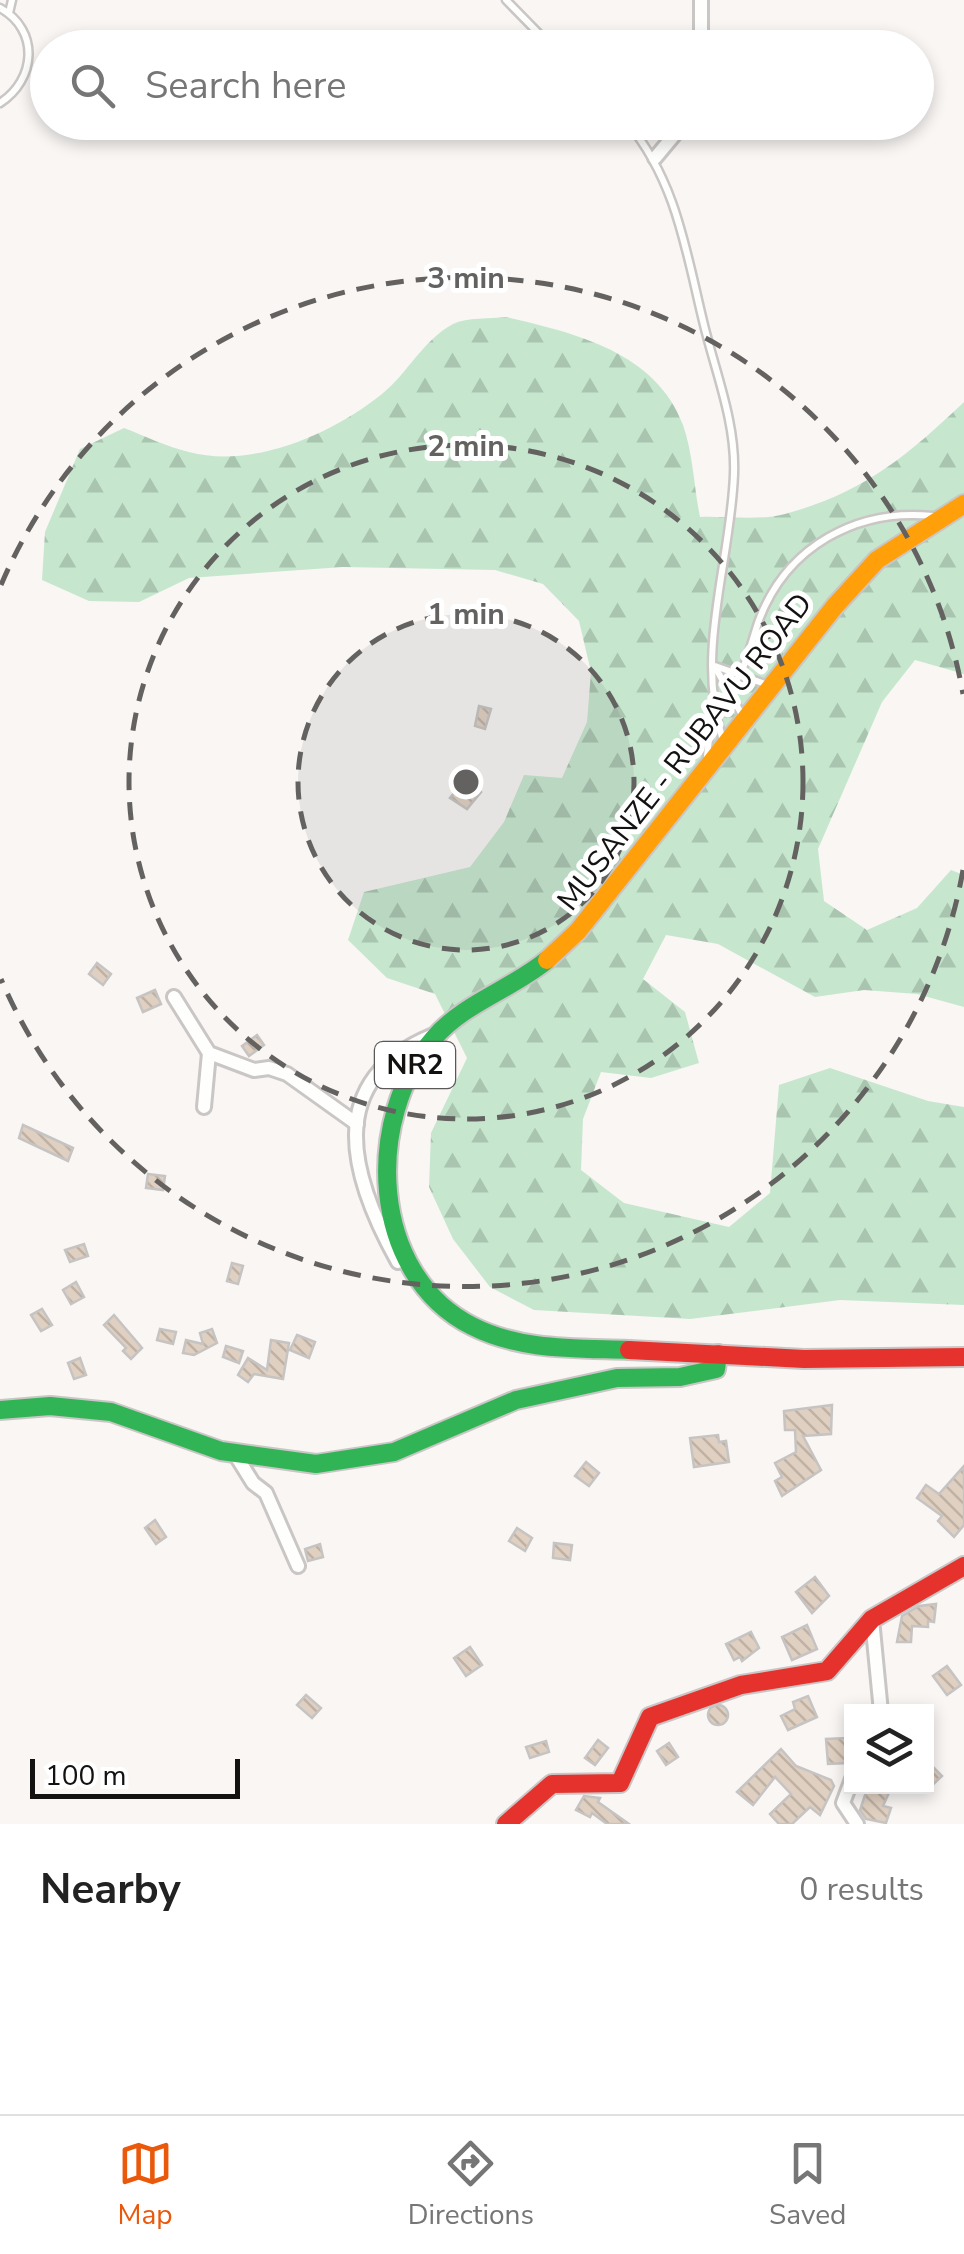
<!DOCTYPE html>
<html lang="en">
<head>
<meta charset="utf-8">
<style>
	:root { --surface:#fff; --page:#f2f2f2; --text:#222; --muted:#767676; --line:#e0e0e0; --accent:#ea580c }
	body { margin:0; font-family:"Nunito Sans",sans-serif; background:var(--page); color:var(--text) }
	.controls { position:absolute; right:30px; bottom:30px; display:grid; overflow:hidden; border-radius:0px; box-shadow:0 5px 15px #0003 }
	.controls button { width:90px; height:90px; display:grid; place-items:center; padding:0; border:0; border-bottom:2px solid var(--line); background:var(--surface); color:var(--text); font:50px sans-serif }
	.scale { position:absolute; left:30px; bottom:25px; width:210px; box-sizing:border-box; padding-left:10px; border:5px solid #131211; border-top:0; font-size:28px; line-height:35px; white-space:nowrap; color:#131211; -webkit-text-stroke:8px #fff; paint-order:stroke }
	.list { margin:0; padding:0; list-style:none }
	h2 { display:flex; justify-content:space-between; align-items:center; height:130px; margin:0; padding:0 40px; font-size:42px }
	h2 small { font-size:32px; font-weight:400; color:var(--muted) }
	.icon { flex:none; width:55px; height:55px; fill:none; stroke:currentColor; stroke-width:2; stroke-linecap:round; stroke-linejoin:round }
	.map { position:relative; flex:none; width:964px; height:1824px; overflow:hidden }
	.search { position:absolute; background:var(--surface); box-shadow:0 5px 15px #0003; left:30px; right:30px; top:30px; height:110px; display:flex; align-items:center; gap:25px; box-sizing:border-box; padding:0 35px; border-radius:55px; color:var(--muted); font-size:38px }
	.sheet { height:290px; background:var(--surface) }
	nav { display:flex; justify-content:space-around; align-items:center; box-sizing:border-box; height:140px; border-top:2px solid var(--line); background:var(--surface); font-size:28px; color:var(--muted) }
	nav a { display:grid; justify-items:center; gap:5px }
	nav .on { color:var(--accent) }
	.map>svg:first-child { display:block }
	.forest { fill:url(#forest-firs) }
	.building { fill:url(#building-back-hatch); stroke:#c6c4c3; stroke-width:2.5 }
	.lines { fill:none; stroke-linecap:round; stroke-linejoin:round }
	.lane-casing { stroke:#c9c6c5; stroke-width:11 }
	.street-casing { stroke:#c9c6c5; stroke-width:18 }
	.fast-casing { stroke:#c9c6c5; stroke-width:22 }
	.slow-casing { stroke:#c9c6c5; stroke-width:22 }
	.jam-casing { stroke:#c9c6c5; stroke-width:22 }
	.lane { stroke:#fefefd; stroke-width:6 }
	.street { stroke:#fefefd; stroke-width:12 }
	.fast { stroke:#30b455; stroke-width:18 }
	.slow { stroke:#ff9f0a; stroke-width:18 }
	.jam { stroke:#e5322d; stroke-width:18 }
	.ring { fill:none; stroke:#646260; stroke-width:5; stroke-dasharray:18 12 }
	.labels { text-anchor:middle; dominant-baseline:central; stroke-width:10; stroke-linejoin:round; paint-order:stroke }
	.shield { fill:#fff; stroke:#5a5958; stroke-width:2.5 }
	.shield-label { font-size:28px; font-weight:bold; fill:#131211 }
	.street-label { font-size:30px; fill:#131211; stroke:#fff }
	.centre { fill:#646260; stroke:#fff; stroke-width:5 }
	.ring-label { font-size:30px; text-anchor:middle; font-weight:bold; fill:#646260; stroke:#fff; stroke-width:10; stroke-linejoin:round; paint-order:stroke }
</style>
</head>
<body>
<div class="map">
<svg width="964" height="1824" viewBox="0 0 964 1824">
	<defs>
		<pattern id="forest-firs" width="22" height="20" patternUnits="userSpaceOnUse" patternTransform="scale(2.5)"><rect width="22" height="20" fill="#c6e7ce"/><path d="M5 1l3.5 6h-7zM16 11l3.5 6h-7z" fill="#a9c5b0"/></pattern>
		<pattern id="building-back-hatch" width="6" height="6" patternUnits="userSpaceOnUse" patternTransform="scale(2.5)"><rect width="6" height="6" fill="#e0d0c1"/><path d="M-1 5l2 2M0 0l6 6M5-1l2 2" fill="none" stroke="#bfb2a5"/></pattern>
	</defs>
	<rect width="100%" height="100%" fill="#f9f6f4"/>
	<path class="forest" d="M506 317C575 333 656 352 683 425 693 453 694 488 700 517 725 516 760 521 785 514 863 493 906 457 964 402V674L915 660 882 702 818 849 824 901 867 930 917 908 951 870 964 875V1007L917 994 864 990 815 997 718 944 666 935 643 979 685 1012 699 1063 651 1078 601 1072 583 1119 581 1170 624 1203 729 1227 770 1193 779 1085 830 1068 928 1101 964 1107V1305L840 1300 690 1319 534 1310 490 1287 453 1239 429 1187 431 1133 467 1058 435 994 387 978 348 940 364 892 470 867 504 822 524 775 562 778 587 722 591 672 579 621 543 584 495 570 343 567 189 578 139 602 89 601 42 580 45 532 80 449 124 428C145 436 167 447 189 452 253 469 332 434 382 394 407 374 423 340 453 324 467 317 491 319 506 317Z"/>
	<g class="building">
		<polygon points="479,706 491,709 485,729 475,726"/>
		<polygon points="467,777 481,792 467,809 450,798"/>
		<polygon points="97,963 111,974 103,985 89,974"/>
		<polygon points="155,990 161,1004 143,1012 137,998"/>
		<polygon points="257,1035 264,1045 249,1056 242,1046"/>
		<polygon points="23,1125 73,1148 68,1161 19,1138"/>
		<polygon points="148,1174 165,1176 163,1190 146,1188"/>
		<polygon points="84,1244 88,1256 70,1262 65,1250"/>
		<polygon points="232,1263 243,1266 238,1284 227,1281"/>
		<polygon points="76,1282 84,1297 71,1304 63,1290"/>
		<polygon points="42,1309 52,1325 41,1331 31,1315"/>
		<polygon points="114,1315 142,1348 131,1359 123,1351 126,1348 104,1325"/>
		<polygon points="160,1329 176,1332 173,1344 157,1340"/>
		<polygon points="212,1329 217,1343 194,1355 183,1353 186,1340 203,1344 200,1333"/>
		<polygon points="297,1335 315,1342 309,1358 290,1350"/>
		<polygon points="271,1340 289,1343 283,1379 254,1374 248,1382 238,1375 248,1358 267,1370"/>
		<polygon points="226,1346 243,1351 239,1363 223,1357"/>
		<polygon points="80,1358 86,1375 74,1379 68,1363"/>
		<polygon points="832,1405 831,1434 803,1436 821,1470 782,1496 775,1481 782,1477 775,1463 796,1452 795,1430 785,1430 784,1411"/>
		<polygon points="718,1435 719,1442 726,1441 729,1462 694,1467 690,1438"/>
		<polygon points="586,1462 599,1473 589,1486 575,1476"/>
		<polygon points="964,1466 964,1525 954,1537 938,1521 942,1516 917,1498 926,1485 939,1494"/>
		<polygon points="155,1520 166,1537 156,1544 145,1528"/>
		<polygon points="517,1528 532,1538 525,1551 509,1541"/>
		<polygon points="554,1543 572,1545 570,1560 553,1558"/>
		<polygon points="320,1544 323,1557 308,1561 305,1549"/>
		<polygon points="815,1577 829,1596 812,1613 796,1592"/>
		<polygon points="936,1604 934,1622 928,1621 928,1627 912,1626 911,1642 897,1642 902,1616 919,1606"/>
		<polygon points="807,1625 817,1649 792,1660 782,1637"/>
		<polygon points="751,1632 759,1648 742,1661 740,1657 734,1660 726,1644"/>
		<polygon points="470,1647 482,1665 466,1676 454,1658"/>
		<polygon points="947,1666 961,1685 947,1695 933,1676"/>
		<polygon points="306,1695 321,1708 312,1718 297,1705"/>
		<polygon points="808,1696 817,1717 788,1730 781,1716 795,1709 793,1702"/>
		<circle cx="718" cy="1715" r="10"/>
		<polygon points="847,1738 848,1746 852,1746 848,1763 828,1764 826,1739"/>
		<polygon points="598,1740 608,1748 595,1765 585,1758"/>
		<polygon points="546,1741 549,1752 530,1758 526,1747"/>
		<polygon points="669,1743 678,1757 666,1765 657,1751"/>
		<polygon points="781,1749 796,1766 831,1780 834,1786 820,1815 810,1807 792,1824 779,1824 770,1814 791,1794 775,1777 753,1805 737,1792"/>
		<polygon points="932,1766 942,1776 926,1791 926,1771"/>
		<polygon points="868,1786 892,1786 883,1806 891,1808 886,1823 866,1819 860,1810"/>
		<polygon points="584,1796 600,1798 598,1802 629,1824 607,1824 592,1813 590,1817 576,1810"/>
	</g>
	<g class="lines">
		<defs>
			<g id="lane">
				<polyline points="506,0 553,48"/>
				<path d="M0 8C40 30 36 80 0 103"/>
				<polyline points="9,13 12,0"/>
				<path d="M627 122C677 182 686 252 704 325 716 374 736 423 734 474 731 561 695 651 722 737"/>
				<polyline points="715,666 765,684"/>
				<polyline points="715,667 741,713"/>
				<path d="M729 692C746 670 750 646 759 620 787 546 857 508 933 516"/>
				<polyline points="707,756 712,714"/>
			</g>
			<g id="street">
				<polyline points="701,48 701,0"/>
				<polyline points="655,158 685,122"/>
				<polyline points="174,997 209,1053 254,1070 269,1068 287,1074 357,1124"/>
				<polyline points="204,1107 209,1053"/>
				<path d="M398 1262C351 1178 322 1082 431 1036"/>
				<polyline points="235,1454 253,1483 266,1493 298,1566"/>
				<polyline points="872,1619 881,1712"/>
				<polyline points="852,1779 843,1803 857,1824"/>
			</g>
			<g id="fast">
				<path d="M547 960C512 989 464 1003 434 1038 364 1118 369 1274 472 1326 521 1351 576 1348 629 1350"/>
				<polyline points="0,1410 50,1406 111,1412 221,1451 316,1464 394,1452 516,1400 617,1378 680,1377 716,1369 718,1354"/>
			</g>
			<polyline id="slow" points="547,960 578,931 835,606 877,560 964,504"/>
			<g id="jam">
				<polyline points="629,1350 804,1359 964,1357"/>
				<polyline points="506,1824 552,1784 620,1783 650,1717 741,1685 827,1671 872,1619 964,1566"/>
			</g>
		</defs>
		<use href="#lane" class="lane-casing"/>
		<use href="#street" class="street-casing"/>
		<use href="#fast" class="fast-casing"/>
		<use href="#slow" class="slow-casing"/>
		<use href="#jam" class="jam-casing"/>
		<use href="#lane" class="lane"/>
		<use href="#street" class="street"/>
		<use href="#fast" class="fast"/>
		<use href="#slow" class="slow"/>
		<use href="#jam" class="jam"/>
	</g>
	<circle cx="466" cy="782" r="168" fill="#646260" fill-opacity=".12"/>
	<g class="ring">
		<circle cx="466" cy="782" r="168"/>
		<circle cx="466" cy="782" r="337"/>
		<path d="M963 870A505 505 0 0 1 1 979M1 585A505 505 0 0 1 963 694"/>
	</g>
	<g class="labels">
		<rect class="shield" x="375" y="1042" width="80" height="46" rx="8"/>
		<g class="shield-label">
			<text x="415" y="1065">NR2</text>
		</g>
		<g class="street-label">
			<text transform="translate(685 752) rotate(-52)">MUSANZE - RUBAVU ROAD</text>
		</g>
	</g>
	<circle cx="466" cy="782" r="15" class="centre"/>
	<g class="ring-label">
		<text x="466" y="288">3 min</text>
		<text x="466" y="456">2 min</text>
		<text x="466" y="624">1 min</text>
	</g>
</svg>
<div class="controls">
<button><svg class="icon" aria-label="layers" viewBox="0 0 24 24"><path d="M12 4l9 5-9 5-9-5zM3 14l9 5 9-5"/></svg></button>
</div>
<div class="scale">100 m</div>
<div class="search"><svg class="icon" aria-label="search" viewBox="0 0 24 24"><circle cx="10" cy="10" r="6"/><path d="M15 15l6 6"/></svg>Search here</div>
</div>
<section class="sheet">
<h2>Nearby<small>0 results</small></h2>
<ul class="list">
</ul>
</section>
<nav>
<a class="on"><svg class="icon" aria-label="map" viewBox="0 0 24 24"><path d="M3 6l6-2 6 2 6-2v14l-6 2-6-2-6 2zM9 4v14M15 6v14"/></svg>Map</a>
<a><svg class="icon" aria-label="directions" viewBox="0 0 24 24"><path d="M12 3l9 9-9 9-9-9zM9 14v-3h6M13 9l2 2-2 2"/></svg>Directions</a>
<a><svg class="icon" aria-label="saved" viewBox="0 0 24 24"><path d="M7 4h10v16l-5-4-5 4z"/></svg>Saved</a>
</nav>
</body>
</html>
